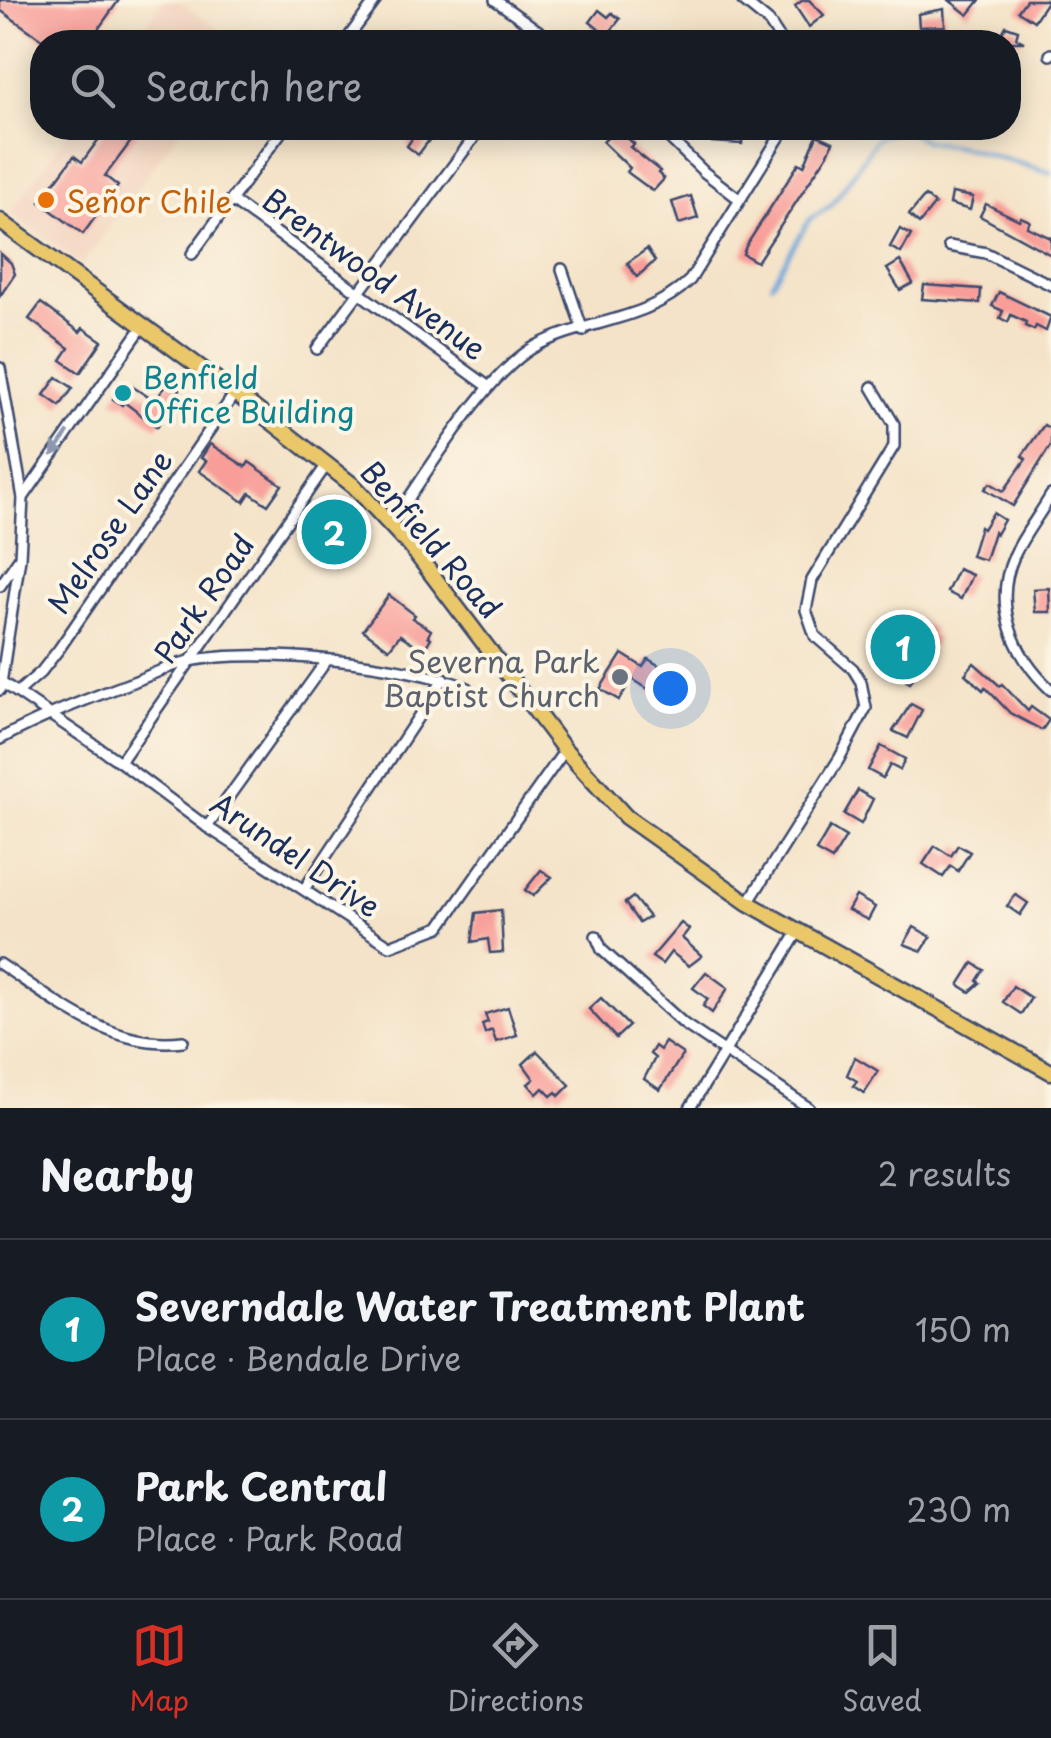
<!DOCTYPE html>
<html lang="en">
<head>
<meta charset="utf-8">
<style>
	:root { --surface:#171b24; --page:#242831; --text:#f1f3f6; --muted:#9ea1a6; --line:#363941; --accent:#d93025 }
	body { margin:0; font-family:"Playpen Sans",sans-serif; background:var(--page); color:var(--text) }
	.you { position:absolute; left:670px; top:688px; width:35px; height:35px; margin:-25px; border:8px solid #fff; border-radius:50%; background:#1a73e8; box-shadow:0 0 0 15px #1a73e833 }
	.badge { display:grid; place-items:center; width:65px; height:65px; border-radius:50%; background:var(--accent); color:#fff; font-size:32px; font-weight:700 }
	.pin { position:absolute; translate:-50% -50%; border:5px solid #fff; box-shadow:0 2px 10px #0006 }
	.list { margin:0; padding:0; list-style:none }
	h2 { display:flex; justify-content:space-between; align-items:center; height:130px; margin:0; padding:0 40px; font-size:42px }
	h2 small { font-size:32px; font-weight:400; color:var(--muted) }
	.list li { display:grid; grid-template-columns:65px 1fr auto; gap:30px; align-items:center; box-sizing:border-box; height:180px; padding:0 40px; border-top:2px solid var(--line) }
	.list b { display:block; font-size:38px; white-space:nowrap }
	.list p { margin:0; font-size:32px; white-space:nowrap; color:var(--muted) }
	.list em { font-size:32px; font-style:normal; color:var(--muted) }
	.icon { flex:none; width:55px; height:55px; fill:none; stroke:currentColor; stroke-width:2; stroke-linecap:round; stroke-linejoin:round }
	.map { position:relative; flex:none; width:1051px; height:1108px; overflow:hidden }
	.search { position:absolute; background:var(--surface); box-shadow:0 5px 25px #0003; left:30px; right:30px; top:30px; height:110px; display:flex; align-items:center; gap:25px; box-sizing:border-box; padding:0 35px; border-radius:40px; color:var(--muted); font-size:38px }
	.sheet { height:490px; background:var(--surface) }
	nav { display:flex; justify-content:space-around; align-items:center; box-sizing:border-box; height:140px; border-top:2px solid var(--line); background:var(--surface); font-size:28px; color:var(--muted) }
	nav a { display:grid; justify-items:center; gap:5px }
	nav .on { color:var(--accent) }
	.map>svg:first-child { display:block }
	.built { fill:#f3d4bf }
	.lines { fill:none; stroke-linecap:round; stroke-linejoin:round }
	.stream { stroke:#68a5da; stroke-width:4 }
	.building { fill:#f89d98 }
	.street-casing { stroke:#3c4a6e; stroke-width:14 }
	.primary-casing { stroke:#3c4a6e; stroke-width:19 }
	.street { stroke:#fff; stroke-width:9 }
	.primary { stroke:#eac769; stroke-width:14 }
	.oneway { fill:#8d97ae }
	.food-dot { fill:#e8710a; stroke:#fcf5e5; stroke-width:4 }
	.culture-dot { fill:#0f9aa8; stroke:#fcf5e5; stroke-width:4 }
	.worship-dot { fill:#6b7280; stroke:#fcf5e5; stroke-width:4 }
	.labels { text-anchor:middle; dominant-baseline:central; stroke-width:8; stroke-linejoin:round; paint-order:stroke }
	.food-label { font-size:30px; fill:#c56008; stroke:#fcf5e5; text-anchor:start }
	.street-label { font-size:30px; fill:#1b2f5e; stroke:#fcf5e5 }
	.culture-label { font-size:30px; fill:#0d838f; stroke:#fcf5e5; text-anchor:start }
	.worship-label { font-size:30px; fill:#5b616d; stroke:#fcf5e5; text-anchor:end }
</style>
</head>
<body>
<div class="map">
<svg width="1051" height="1108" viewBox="0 0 1051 1108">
	<rect width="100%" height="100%" fill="#fcf5e5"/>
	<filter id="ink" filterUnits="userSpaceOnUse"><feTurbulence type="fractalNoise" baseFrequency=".01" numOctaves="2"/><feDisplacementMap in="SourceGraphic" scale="20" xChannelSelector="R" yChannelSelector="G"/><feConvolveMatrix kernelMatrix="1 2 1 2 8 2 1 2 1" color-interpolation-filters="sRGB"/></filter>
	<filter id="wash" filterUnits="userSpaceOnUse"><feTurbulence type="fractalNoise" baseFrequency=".0048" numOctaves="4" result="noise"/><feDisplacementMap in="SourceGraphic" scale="40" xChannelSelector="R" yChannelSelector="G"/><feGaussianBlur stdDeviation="2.25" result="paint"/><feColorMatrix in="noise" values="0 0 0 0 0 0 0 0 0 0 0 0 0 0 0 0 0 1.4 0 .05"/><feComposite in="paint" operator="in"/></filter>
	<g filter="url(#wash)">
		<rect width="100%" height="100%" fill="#f4e3c8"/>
		<g class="built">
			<polygon points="164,0 177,0 236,42 133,42"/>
			<polygon points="72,128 181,128 82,265 10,213"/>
		</g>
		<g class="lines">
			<polyline class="stream" points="771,284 810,219 832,205 878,137 905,129 925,141 963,147 1051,173"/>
		</g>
		<g id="blocks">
			<g class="building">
				<polygon points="0,0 119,0 89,42 46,42 0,10"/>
				<polygon points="803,0 809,0 824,15 809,27 795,6"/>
				<polygon points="949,0 980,0 968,15"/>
				<polygon points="1026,0 1048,0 1034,21 1018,11"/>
				<polygon points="944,9 945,26 919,27 918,14"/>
				<polygon points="599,10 608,17 612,13 620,19 607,36 590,22"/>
				<polygon points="1006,26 1018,30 1016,38 1024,42 997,42"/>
				<polygon points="107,128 141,128 105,176 118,186 83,234 40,202 74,156 82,162"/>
				<polygon points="617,128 634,144 630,147 660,171 658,173 664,179 653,191 627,172 630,168 603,142"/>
				<polygon points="713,128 743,128 742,144 712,142"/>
				<polygon points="418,130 430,139 418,155 407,146"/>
				<polygon points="817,135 833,142 829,152 757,262 743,254 746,246 799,163 804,166"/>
				<polygon points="952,193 973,197 970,210 950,204"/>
				<polygon points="691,196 698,218 679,224 672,202"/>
				<polygon points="925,196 935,204 919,224 909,215"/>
				<polygon points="986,204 1019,220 1021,217 1030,221 1027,227 1051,238 1051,255 980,216"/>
				<polygon points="900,229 911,235 901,253 890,247"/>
				<polygon points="647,249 655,261 637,277 627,263"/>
				<polygon points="0,253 11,263 15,274 0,296"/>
				<polygon points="900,261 913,283 900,290 887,269"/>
				<polygon points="924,285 981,289 980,303 922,299"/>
				<polygon points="999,292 1051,317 1046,331 1036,326 1034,330 1025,326 1026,322 1011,315 1008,322 1000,318 1003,311 992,306"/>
				<polygon points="41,303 80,332 83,328 102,341 80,373 61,360 69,348 29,319"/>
				<polygon points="57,377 73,388 60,406 44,395"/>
				<polygon points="172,377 183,384 157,427 124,402 122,405 113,399 125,382 155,401"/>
				<polygon points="1044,425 1051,429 1051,445 1013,506 985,489 990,483 1004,491 1026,459 1022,456"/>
				<polygon points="210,444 246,467 249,462 282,485 268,505 250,493 244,502 199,471 206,461 201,458"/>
				<polygon points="332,510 347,522 343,526 353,535 340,551 315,530"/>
				<polygon points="993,513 1004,520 996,534 994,532 985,560 971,556 980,527 983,529"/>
				<polygon points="958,569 972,575 961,599 947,592"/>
				<polygon points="1049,588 1050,612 1035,612 1033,589"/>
				<polygon points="389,595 415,615 412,618 431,630 428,636 431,638 424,650 400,635 389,649 363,630"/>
				<polygon points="911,616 934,630 930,635 937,639 910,683 871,660 874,654 871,652 889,624 893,626 900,617 907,621"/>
				<polygon points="622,654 643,667 648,659 675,675 661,697 632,679 619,700 600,689"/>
				<polygon points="974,663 1000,686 1002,684 1028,711 1031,707 1049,720 1042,730 1010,713 985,687 983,690 965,674"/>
				<polygon points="911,704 922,710 908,738 893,731"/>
				<polygon points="881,746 905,759 900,770 890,765 883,778 868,770"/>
				<polygon points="858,790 873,799 861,824 844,814"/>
				<polygon points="830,827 846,837 832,860 816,851"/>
				<polygon points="958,845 970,852 958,871 951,866 943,877 923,864 935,846 951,856"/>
				<polygon points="541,870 552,877 533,896 525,890"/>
				<polygon points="1016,895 1028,903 1020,915 1007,906"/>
				<polygon points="856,896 875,907 868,920 848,910"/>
				<polygon points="633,897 649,917 639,923 625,903"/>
				<polygon points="501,910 503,952 490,953 488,939 472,942 476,913"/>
				<polygon points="681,923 689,929 682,938 702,956 689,966 671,952 662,964 652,957"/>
				<polygon points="914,927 931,937 922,951 904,944"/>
				<polygon points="973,963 984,970 977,981 980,983 970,992 959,985"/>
				<polygon points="706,972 728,988 712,1013 703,1006 708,999 693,988"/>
				<polygon points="1013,986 1031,998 1021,1014 1003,1002"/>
				<polygon points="601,998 629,1026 616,1038 589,1009"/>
				<polygon points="508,1007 517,1035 496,1042 492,1030 485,1033 482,1024 488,1022 485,1014"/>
				<polygon points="665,1042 683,1054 660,1090 644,1079 655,1058 650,1054 655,1046 660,1050"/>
				<polygon points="537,1051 570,1085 559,1096 556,1092 551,1096 543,1088 537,1094 528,1084 534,1079 523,1064"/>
				<polygon points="855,1057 878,1071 864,1093 853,1086 857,1081 847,1075"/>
			</g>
		</g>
	</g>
	<g filter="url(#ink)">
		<use href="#blocks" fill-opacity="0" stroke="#3c4a6e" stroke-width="2.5"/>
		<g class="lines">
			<defs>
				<g id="street">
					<polyline points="495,0 554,42"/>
					<polyline points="742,0 769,22 782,42"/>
					<polyline points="345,42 376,0"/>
					<polyline points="1050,55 1051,54"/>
					<polyline points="659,128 704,172 739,199"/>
					<polyline points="231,200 489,387"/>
					<polyline points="949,246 986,253 1051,285"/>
					<polyline points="192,254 284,128"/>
					<polyline points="562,269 583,331"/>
					<polyline points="317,349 481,128"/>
					<polyline points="0,368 23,498 20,558 0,690"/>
					<path d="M1051 495C1039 516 1024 534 1014 556 992 605 1014 656 1051 690"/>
					<polyline points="23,498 143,326"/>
					<path d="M391 524C426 475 486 373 536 346 584 320 647 322 690 280L785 128"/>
					<polyline points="0,586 18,560"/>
					<polyline points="3,683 120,762 207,827 390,946 440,927 565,750"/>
					<polyline points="18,692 41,672 59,649 235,393"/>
					<path d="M0 739C43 716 87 699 133 682 151 675 171 665 190 661 258 647 405 663 468 688"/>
					<polyline points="120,762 328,463"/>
					<polyline points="207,827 327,660"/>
					<polyline points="305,888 444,678"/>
					<polyline points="748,903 839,759 866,708 861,682 853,669 815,636 806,610 812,580 894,446 894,424 872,387"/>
					<polyline points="596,936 602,950 684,1024 809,1108"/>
					<path d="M0 964C56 1001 112 1050 183 1041"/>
					<polyline points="690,1108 798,932"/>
				</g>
				<polyline id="primary" points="0,221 235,393 354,486 411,547 565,750 626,817 748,903 1051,1072"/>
			</defs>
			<use href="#street" class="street-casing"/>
			<use href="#primary" class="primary-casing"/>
			<use href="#street" class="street"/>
			<use href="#primary" class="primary"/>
		</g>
		<defs><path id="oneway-solid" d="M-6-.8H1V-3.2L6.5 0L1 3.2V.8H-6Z" transform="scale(2.5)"/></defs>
		<use class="oneway" href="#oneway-solid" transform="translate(60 444) rotate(125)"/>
	</g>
	<circle class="food-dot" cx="46" cy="200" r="10"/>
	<circle class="culture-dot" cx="123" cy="393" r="10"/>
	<circle class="worship-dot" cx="620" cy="677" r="10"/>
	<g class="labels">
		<g class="food-label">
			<text x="66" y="200">Señor Chile</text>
		</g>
		<g class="street-label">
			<text transform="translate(375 273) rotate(36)">Brentwood Avenue</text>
			<text transform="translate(109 531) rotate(-55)">Melrose Lane</text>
			<text transform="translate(432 539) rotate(49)">Benfield Road</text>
			<text transform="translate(203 598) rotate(-55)">Park Road</text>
			<text transform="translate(296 854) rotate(34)">Arundel Drive</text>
		</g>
		<g class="culture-label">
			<text x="143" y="376">Benfield<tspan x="143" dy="34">Office Building</tspan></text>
		</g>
		<g class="worship-label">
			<text x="600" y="660">Severna Park<tspan x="600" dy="34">Baptist Church</tspan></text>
		</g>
	</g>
</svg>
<div class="you"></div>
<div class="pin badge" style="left:903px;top:647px;background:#0f9aa8">1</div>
<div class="pin badge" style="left:334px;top:532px;background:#0f9aa8">2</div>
<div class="search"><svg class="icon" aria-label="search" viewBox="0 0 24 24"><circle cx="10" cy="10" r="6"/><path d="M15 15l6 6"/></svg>Search here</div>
</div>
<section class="sheet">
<h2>Nearby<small>2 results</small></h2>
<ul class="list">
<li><span class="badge" style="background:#0f9aa8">1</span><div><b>Severndale Water Treatment Plant</b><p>Place · Bendale Drive</p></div><em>150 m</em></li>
<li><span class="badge" style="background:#0f9aa8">2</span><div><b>Park Central</b><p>Place · Park Road</p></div><em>230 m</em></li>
</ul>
</section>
<nav>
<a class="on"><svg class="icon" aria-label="map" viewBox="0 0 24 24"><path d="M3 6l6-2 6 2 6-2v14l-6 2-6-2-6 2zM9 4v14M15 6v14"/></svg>Map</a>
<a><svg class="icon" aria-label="directions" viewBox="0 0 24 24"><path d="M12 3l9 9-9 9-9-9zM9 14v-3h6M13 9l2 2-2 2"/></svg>Directions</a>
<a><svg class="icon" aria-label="saved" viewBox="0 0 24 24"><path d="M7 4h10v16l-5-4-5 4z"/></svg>Saved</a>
</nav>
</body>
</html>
